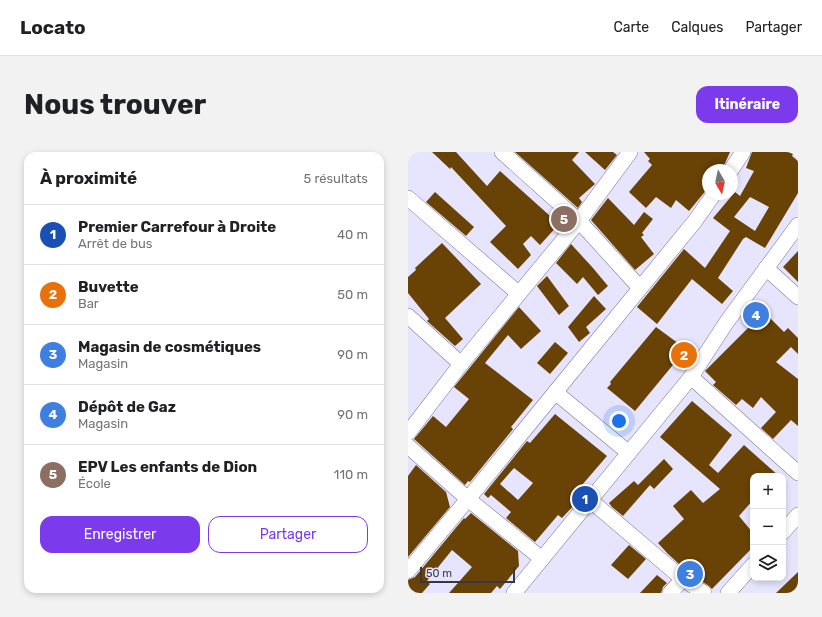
<!DOCTYPE html>
<html lang="fr">
<head>
<meta charset="utf-8">
<style>
	:root { --surface:#fff; --page:#f2f2f2; --text:#202124; --muted:#757577; --line:#e0e0e0; --accent:#7c3aed }
	body { margin:0; font-family:Rubik,sans-serif; background:var(--page); color:var(--text) }
	.controls { position:absolute; right:12px; bottom:12px; display:grid; overflow:hidden; border-radius:8px; box-shadow:0 2px 6px #0003 }
	.controls button { width:36px; height:36px; display:grid; place-items:center; padding:0; border:0; border-bottom:1px solid var(--line); background:var(--surface); color:var(--text); font:20px sans-serif }
	.compass { position:absolute; left:294px; top:12px; width:36px; height:36px; border-radius:50%; background:var(--surface); box-shadow:0 2px 6px #0003; rotate:171deg }
	.scale { position:absolute; left:12px; bottom:10px; width:95px; box-sizing:border-box; padding-left:4px; border:2px solid #393842; border-top:0; font-size:11px; line-height:14px; white-space:nowrap; color:#393842; -webkit-text-stroke:3px #e7e4fe; paint-order:stroke }
	.you { position:absolute; left:211px; top:269px; width:14px; height:14px; margin:-10px; border:3px solid #fff; border-radius:50%; background:#1a73e8; box-shadow:0 0 0 6px #1a73e833 }
	.badge { display:grid; place-items:center; width:26px; height:26px; border-radius:50%; background:var(--accent); color:#fff; font-size:13px; font-weight:700 }
	.pin { position:absolute; translate:-50% -50%; border:2px solid #fff; box-shadow:0 1px 4px #0006 }
	.list { margin:0; padding:0; list-style:none }
	h2 { display:flex; justify-content:space-between; align-items:center; height:52px; margin:0; padding:0 16px; font-size:17px }
	h2 small { font-size:13px; font-weight:400; color:var(--muted) }
	.list li { display:grid; grid-template-columns:26px 1fr auto; gap:12px; align-items:center; box-sizing:border-box; height:60px; padding:0 16px; border-top:1px solid var(--line) }
	.list b { display:block; font-size:15px; white-space:nowrap }
	.list p { margin:0; font-size:13px; white-space:nowrap; color:var(--muted) }
	.list em { font-size:13px; font-style:normal; color:var(--muted) }
	.actions { display:flex; gap:8px; padding:12px 16px }
	.actions a { flex:1; padding:9px 0; border:1px solid var(--accent); border-radius:12px; text-align:center; font-size:14px; color:var(--accent) }
	.actions .main { background:var(--accent); color:#fff }
	.icon { flex:none; width:22px; height:22px; fill:none; stroke:currentColor; stroke-width:2; stroke-linecap:round; stroke-linejoin:round }
	.map { position:relative; flex:none; width:390px; height:441px; overflow:hidden; border-radius:12px }
	header { display:flex; align-items:center; gap:24px; box-sizing:border-box; height:56px; padding:0 20px; background:var(--surface); border-bottom:1px solid var(--line) }
	header strong { font-size:19px }
	nav { display:flex; gap:22px; margin-inline-start:auto; font-size:14px }
	.intro { display:flex; align-items:center; justify-content:space-between; box-sizing:border-box; height:96px; padding:0 24px }
	h1 { margin:0; font-size:28px }
	.button { padding:10px 18px; border-radius:12px; background:var(--accent); color:#fff; font-size:14px; font-weight:700 }
	main { display:flex; gap:24px; padding:0 24px }
	aside { flex:1; background:var(--surface); border-radius:12px; box-shadow:0 2px 6px #0003 }
	.map>svg:first-child { display:block }
	.building { fill:#694205; fill-rule:evenodd }
	.lines { fill:none; stroke-linecap:round; stroke-linejoin:round }
	.minor-casing { stroke:#7c7890; stroke-width:16 }
	.minor { stroke:#fff; stroke-width:15 }
</style>
</head>
<body>
<header>
<strong>Locato</strong>
<nav><a>Carte</a><a>Calques</a><a>Partager</a></nav>
</header>
<div class="intro"><h1>Nous trouver</h1><a class="button">Itinéraire</a></div>
<main>
<aside>
<h2>À proximité<small>5 résultats</small></h2>
<ul class="list">
<li><span class="badge" style="background:#1a4fb4">1</span><div><b>Premier Carrefour à Droite</b><p>Arrêt de bus</p></div><em>40 m</em></li>
<li><span class="badge" style="background:#e8710a">2</span><div><b>Buvette</b><p>Bar</p></div><em>50 m</em></li>
<li><span class="badge" style="background:#3f7fe0">3</span><div><b>Magasin de cosmétiques</b><p>Magasin</p></div><em>90 m</em></li>
<li><span class="badge" style="background:#3f7fe0">4</span><div><b>Dépôt de Gaz</b><p>Magasin</p></div><em>90 m</em></li>
<li><span class="badge" style="background:#8d6e63">5</span><div><b>EPV Les enfants de Dion</b><p>École</p></div><em>110 m</em></li>
</ul>
<div class="actions"><a class="main">Enregistrer</a><a>Partager</a></div>
</aside>
<div class="map">
<svg width="390" height="441" viewBox="0 0 390 441">
	<rect width="100%" height="100%" fill="#e7e4fe"/>
	<g class="building">
		<polygon points="24,0 48,0 79,34 92,19 151,72 132,93 123,84 115,92 123,103 110,117 82,90 98,74 43,15 42,17"/>
		<polygon points="107,0 171,0 164,8 187,32 171,46 174,50 170,56"/>
		<polygon points="177,0 205,0 209,3 197,18"/>
		<polygon points="236,0 322,0 314,18 300,18 300,36 281,59 268,48 263,56 248,45 238,56 221,40 244,13 240,9 242,7"/>
		<path d="M344 0H386L384 4 390 9V41L357 96 338 85 335 87 310 126 325 139 314 152 284 127 249 172 229 155 276 97 297 116 322 79 305 66 327 40 332 44 346 19 338 16ZM342 45 361 55 347 79 326 65Z"/>
		<polygon points="27,40 66,75 58,84 18,50"/>
		<polygon points="200,46 226,73 236,60 245,67 234,81 236,83 233,85 246,102 227,118 183,68"/>
		<polygon points="34,91 73,132 37,166 55,187 47,194 19,169 21,167 0,141 0,125 8,118 7,116"/>
		<polygon points="163,92 185,116 200,134 190,143 175,125 169,132 148,111"/>
		<polygon points="390,99 390,130 375,115"/>
		<polygon points="139,124 161,154 151,163 129,134"/>
		<polygon points="186,144 198,157 178,175 182,181 171,190 160,175"/>
		<polygon points="111,155 133,179 113,197 100,183 77,211 125,248 103,275 105,277 62,330 60,329 57,333 6,287 25,264 38,275 61,247 46,235"/>
		<polygon points="356,160 376,180 380,176 390,186 390,202 383,195 368,210 390,227 390,274 383,268 365,287 353,276 368,260 353,245 345,256 334,247 328,253 305,233 308,230 297,219"/>
		<polygon points="248,175 278,197 227,259 199,236 203,232 202,230"/>
		<polygon points="147,190 160,201 142,222 129,211"/>
		<polygon points="284,249 324,283 301,313 310,321 336,293 371,324 345,324 345,348 331,364 345,381 345,395 304,437 301,434 280,420 260,402 250,391 276,367 265,354 283,338 295,351 312,337 252,285"/>
		<path d="M147 262 199 304 174 333 175 334 166 345 170 349 154 366 150 363 127 390 98 366 103 360 83 343 80 346 76 342 119 289 122 291ZM106 316 125 331 110 348 92 332Z"/>
		<polygon points="256,307 265,317 246,337 242,333 215,364 204,355 201,351 226,329 230,333"/>
		<polygon points="8,313 38,340 42,355 0,405 0,324"/>
		<polygon points="63,361 110,399 111,414 92,437 89,434 83,441 41,441 64,415 44,398 19,429 22,432 14,441 0,441 0,428 7,425 56,366 57,367"/>
		<polygon points="221,393 238,407 220,427 203,413"/>
		<polygon points="390,420 390,438 387,441 368,441"/>
		<polygon points="249,423 259,431 255,435 253,441 232,441"/>
	</g>
	<g class="lines">
		<defs>
			<g id="minor">
				<polyline points="94,0 171,69 232,136"/>
				<polyline points="323,18 335,0"/>
				<polyline points="0,46 110,141"/>
				<polyline points="358,116 390,145"/>
				<polyline points="0,164 53,212"/>
				<polyline points="283,225 390,321"/>
				<polyline points="147,240 221,301"/>
				<polyline points="0,281 53,212 171,69 222,0"/>
				<polyline points="0,294 60,347 134,407"/>
				<polyline points="182,348 275,427 296,441"/>
				<polyline points="375,380 390,363"/>
				<polyline points="0,419 60,347 287,69 306,42"/>
				<polyline points="106,441 283,225 318,171 390,73"/>
				<polyline points="262,441 275,427"/>
				<polyline points="320,441 345,413"/>
			</g>
		</defs>
		<use href="#minor" class="minor-casing"/>
		<use href="#minor" class="minor"/>
	</g>
</svg>
<div class="controls">
<button>+</button>
<button>−</button>
<button><svg class="icon" aria-label="layers" viewBox="0 0 24 24"><path d="M12 4l9 5-9 5-9-5zM3 14l9 5 9-5"/></svg></button>
</div>
<svg class="compass" viewBox="-18 -18 36 36"><path d="M0-13l5 13h-10z" fill="#e53935"/><path d="M0 13l5-13h-10z" fill="#757577"/></svg>
<div class="scale">50 m</div>
<div class="you"></div>
<div class="pin badge" style="left:177px;top:347px;background:#1a4fb4">1</div>
<div class="pin badge" style="left:276px;top:203px;background:#e8710a">2</div>
<div class="pin badge" style="left:282px;top:422px;background:#3f7fe0">3</div>
<div class="pin badge" style="left:348px;top:163px;background:#3f7fe0">4</div>
<div class="pin badge" style="left:156px;top:67px;background:#8d6e63">5</div>
</div>
</main>
</body>
</html>
